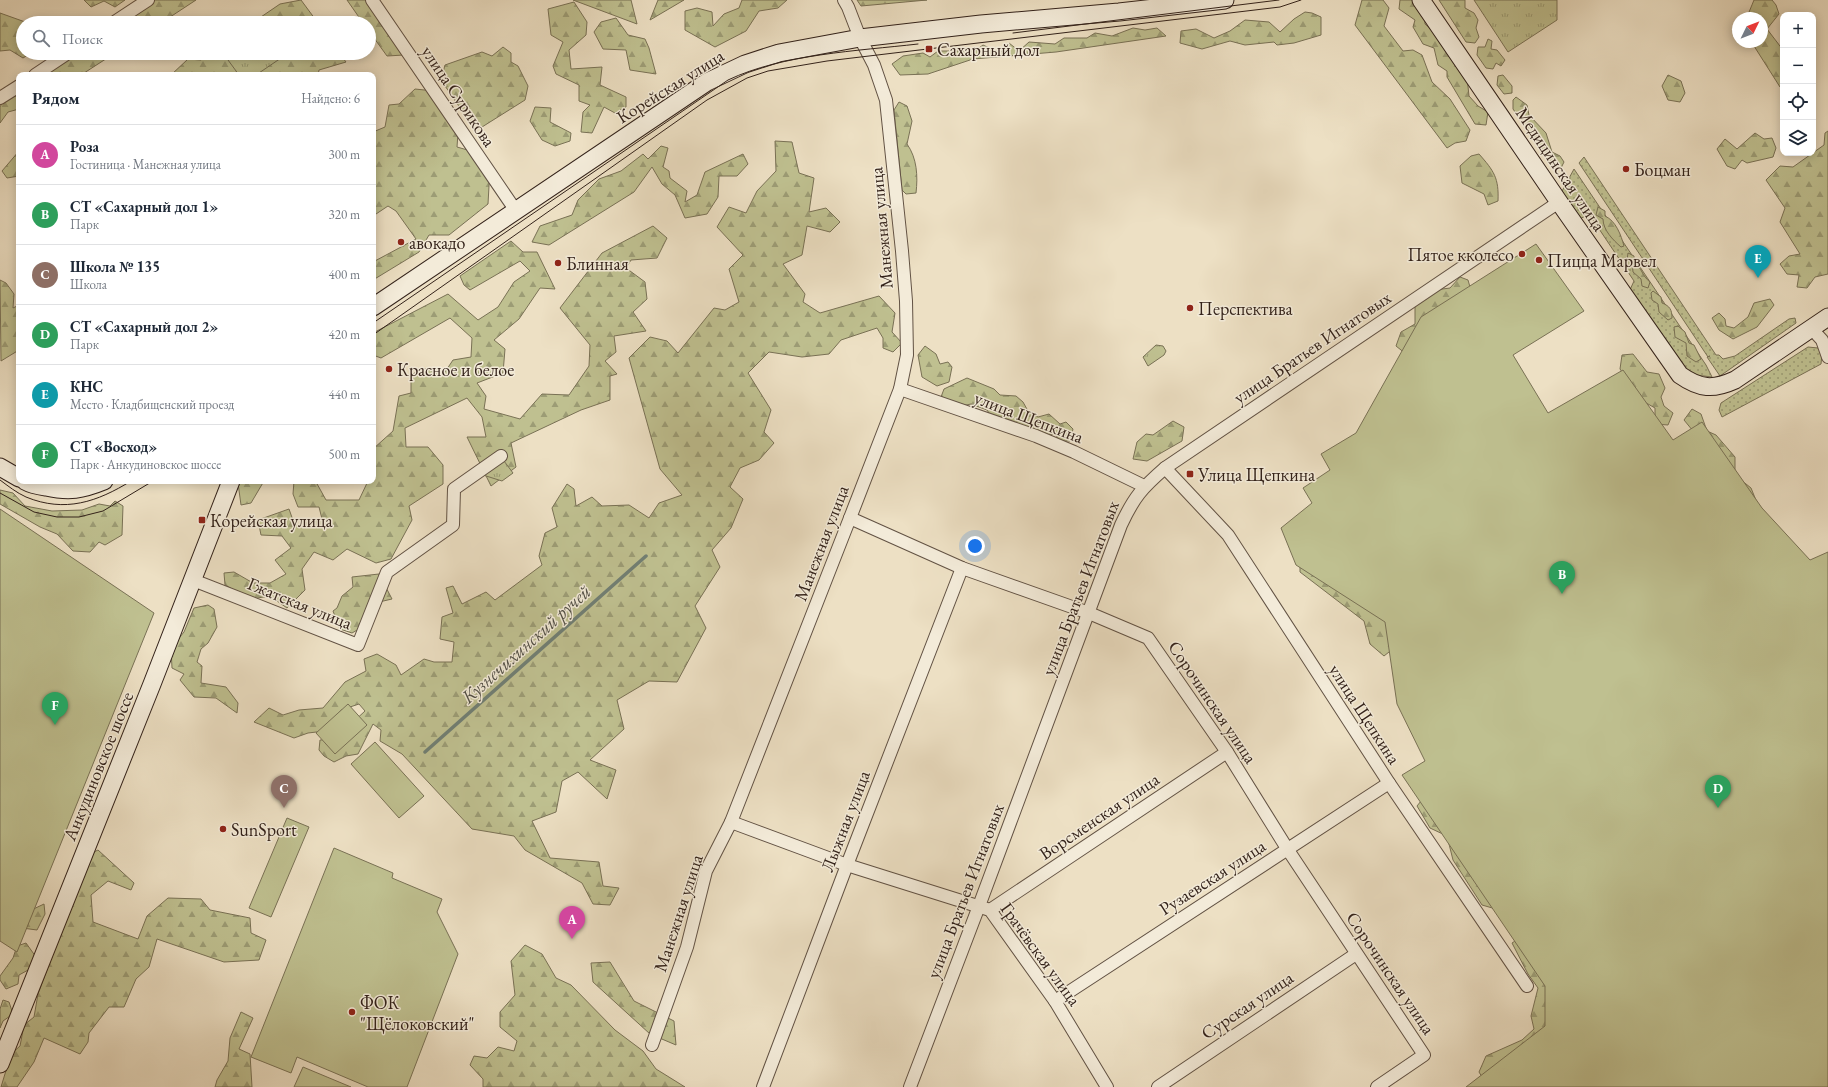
<!DOCTYPE html>
<html lang="ru">
<head>
<meta charset="utf-8">
<style>
	:root { --surface:#fff; --page:#f6f6f7; --text:#1f2937; --muted:#747a83; --line:#e0e1e3; --accent:#8f2418 }
	body { margin:0; font-family:"EB Garamond",serif; background:var(--page); color:var(--text) }
	.controls { position:absolute; right:12px; top:12px; display:grid; overflow:hidden; border-radius:8px; box-shadow:0 2px 10px #0003 }
	.controls button { width:36px; height:36px; display:grid; place-items:center; padding:0; border:0; border-bottom:1px solid var(--line); background:var(--surface); color:var(--text); font:20px sans-serif }
	.compass { position:absolute; left:1732px; top:12px; width:36px; height:36px; border-radius:50%; background:var(--surface); box-shadow:0 2px 10px #0003; rotate:47deg }
	.you { position:absolute; left:975px; top:546px; width:14px; height:14px; margin:-10px; border:3px solid #fff; border-radius:50%; background:#1a73e8; box-shadow:0 0 0 6px #1a73e833 }
	.badge { display:grid; place-items:center; width:26px; height:26px; border-radius:50%; background:var(--accent); color:#fff; font-size:13px; font-weight:700 }
	.pin { position:absolute; translate:-50% -33px; filter:drop-shadow(0 1px 2px #0008) }
	.pin::after { content:''; position:absolute; top:21px; width:14px; height:12px; background:inherit; clip-path:polygon(0 0,100% 0,50% 100%) }
	.list { margin:0; padding:0; list-style:none }
	h2 { display:flex; justify-content:space-between; align-items:center; height:52px; margin:0; padding:0 16px; font-size:17px }
	h2 small { font-size:13px; font-weight:400; color:var(--muted) }
	.list li { display:grid; grid-template-columns:26px 1fr auto; gap:12px; align-items:center; box-sizing:border-box; height:60px; padding:0 16px; border-top:1px solid var(--line) }
	.list b { display:block; font-size:15px; white-space:nowrap }
	.list p { margin:0; font-size:13px; white-space:nowrap; color:var(--muted) }
	.list em { font-size:13px; font-style:normal; color:var(--muted) }
	.icon { flex:none; width:22px; height:22px; fill:none; stroke:currentColor; stroke-width:2; stroke-linecap:round; stroke-linejoin:round }
	.map { position:relative; flex:none; width:1828px; height:1087px; overflow:hidden }
	.search { position:absolute; background:var(--surface); box-shadow:0 2px 10px #0003; left:16px; top:16px; width:360px; height:44px; display:flex; align-items:center; gap:10px; box-sizing:border-box; padding:0 14px; border-radius:22px; color:var(--muted); font-size:15px }
	.panel { position:absolute; background:var(--surface); box-shadow:0 2px 10px #0003; left:16px; top:72px; width:360px; height:412px; border-radius:8px }
	.map>svg:first-child { display:block }
	.grass { fill:url(#grass-dots); stroke:#797155 }
	.forest { fill:url(#forest-firs); stroke:#797155 }
	.park { fill:url(#park-tufts); stroke:#797155 }
	.garden { fill:#bfc090; stroke:#797155 }
	.lines { fill:none; stroke-linecap:round; stroke-linejoin:round }
	.stream { stroke:#717f74; stroke-width:3.5 }
	.street-casing { stroke:#625244; stroke-width:14 }
	.secondary-casing { stroke:#33221a; stroke-width:19 }
	.street { stroke:#f3ebd9; stroke-width:12 }
	.secondary { stroke:#f3ebd9; stroke-width:17 }
	.tram { stroke:#33221a; stroke-width:1 }
	.poi-dot { fill:#8f2418; stroke:#f3ebd9; stroke-width:1.5 }
	.labels { text-anchor:middle; dominant-baseline:central; stroke-width:3; stroke-linejoin:round; paint-order:stroke }
	.poi-label { font-size:18px; fill:#33221a; stroke:#f3ebd9; text-anchor:start }
	.street-label { font-size:18px; fill:#33221a; stroke:#f3ebd9 }
	.water-label { font-size:19px; font-style:italic; fill:#525047; stroke:#f3ebd9 }
</style>
</head>
<body>
<div class="map">
<svg width="1828" height="1087" viewBox="0 0 1828 1087">
	<defs>
		<pattern id="grass-dots" width="8" height="8" patternUnits="userSpaceOnUse"><rect width="8" height="8" fill="#bfc090"/><path d="M2 2h.1M6 6h.1" fill="none" stroke="#9c9c75" stroke-width="1.8" stroke-linecap="round"/></pattern>
		<pattern id="forest-firs" width="22" height="20" patternUnits="userSpaceOnUse"><rect width="22" height="20" fill="#bfc090"/><path d="M5 1l3.5 6h-7zM16 11l3.5 6h-7z" fill="#9c9c75"/></pattern>
		<pattern id="park-tufts" width="24" height="20" patternUnits="userSpaceOnUse"><rect width="24" height="20" fill="#bfc090"/><path d="M3 7l-1-3M5 7V3M7 7l1-3M15 17l-1-3M17 17v-4M19 17l1-3" fill="none" stroke="#9c9c75"/></pattern>
	</defs>
	<rect width="100%" height="100%" fill="#ede0c4"/>
	<filter id="stains"><feTurbulence type="fractalNoise" baseFrequency=".005" numOctaves="4"/><feColorMatrix values="0 0 0 0 .2 0 0 0 0 .09 0 0 0 0 .02 0 0 0 .5 -.17"/></filter>
	<radialGradient id="worn" r=".72"><stop offset=".6" stop-color="#630" stop-opacity="0"/><stop offset="1" stop-color="#630" stop-opacity=".3"/></radialGradient>
	<g class="grass">
		<polygon points="1584,157 1716,355 1719,355 1723,359 1735,356 1789,319 1795,318 1796,323 1720,376 1707,357 1710,356 1708,357 1579,163"/>
		<polygon points="1574,169 1706,365 1712,377 1696,375 1683,367 1629,292 1634,281 1589,214 1578,220 1561,193"/>
		<polygon points="1808,347 1818,348 1822,354 1821,364 1722,417 1719,410 1721,403"/>
	</g>
	<g class="forest">
		<polygon points="84,0 125,0 115,7 104,1 91,7"/>
		<polygon points="136,0 196,0 161,23 119,23"/>
		<polygon points="301,0 318,23 250,23 258,19 280,4"/>
		<polygon points="347,0 375,0 404,55 387,56 369,31 369,23 363,23"/>
		<polygon points="573,0 631,0 637,24"/>
		<polygon points="658,0 684,0 650,20"/>
		<polygon points="742,0 787,0 778,8 759,11 746,31 715,47 685,30 685,11 697,8 712,12 713,26 724,14 739,8"/>
		<polygon points="857,0 927,0 861,6"/>
		<polygon points="1362,0 1383,0 1389,8 1384,26 1403,51 1413,50 1422,55 1432,82 1450,99 1470,130 1466,141 1455,143 1447,148 1355,25"/>
		<polygon points="1414,0 1425,13 1425,24 1435,33 1467,77 1469,96 1478,106 1488,112 1486,125 1475,124 1447,77 1447,71 1438,65 1434,48 1423,44 1413,27 1415,20 1399,9 1400,0"/>
		<polygon points="1439,0 1465,0 1465,8 1474,13 1478,20 1476,28 1479,37 1475,43 1466,42"/>
		<polygon points="1754,0 1772,0 1776,5 1779,14 1767,29 1783,50 1783,88 1780,87 1754,46 1755,42 1762,42 1762,18 1747,17"/>
		<polygon points="574,2 587,22 586,35 569,50 571,69 602,67 600,85 626,97 626,107 615,113 604,107 592,133 581,132 583,112 590,105 579,101 579,85 556,74 553,66 563,42 551,35 548,9"/>
		<polygon points="1305,12 1312,13 1321,17 1321,35 1294,43 1277,45 1274,42 1245,45 1230,41 1202,49 1180,43 1181,31 1196,29 1214,38 1230,31 1245,20 1269,22 1280,32 1294,19"/>
		<polygon points="0,13 28,23 23,23 23,53 31,53 23,58 10,50 0,51"/>
		<polygon points="616,18 628,35 645,39 649,48 656,74 630,70 626,50 603,49 594,32 601,22"/>
		<polygon points="1133,28 1145,30 1157,28 1166,36 1056,52 973,59 928,74 900,75 892,64 903,56 923,53 930,57 938,51 975,51 983,45 1000,53 1009,43 1019,51 1029,42 1055,44 1064,38 1087,38 1095,33 1112,36"/>
		<polygon points="1488,39 1492,41 1491,49 1497,50 1505,60 1501,66 1496,63 1493,69 1486,68 1477,55 1478,47 1485,47"/>
		<polygon points="503,47 511,53 511,62 518,66 528,86 525,100 482,127 469,121 441,80 445,65 482,52 492,56"/>
		<polygon points="61,53 115,53 81,75 49,75 45,63"/>
		<polygon points="209,53 339,53 346,62 319,70 318,75 171,75 188,59 201,60"/>
		<polygon points="1503,75 1512,86 1512,93 1504,94 1497,85 1498,76"/>
		<polygon points="1668,75 1681,81 1685,93 1680,102 1668,100 1662,86"/>
		<polygon points="12,83 19,85 19,109 8,112 0,123 0,107"/>
		<polygon points="415,89 434,91 459,119 457,147 478,153 490,168 488,204 449,235 429,235 419,252 373,280 373,262 416,239 396,211 388,206 373,216 373,132 385,127 389,105 399,104"/>
		<polygon points="1516,97 1527,105 1529,115 1546,133 1552,152 1560,156 1564,162 1561,168 1551,165 1549,154 1541,150 1513,109 1513,100"/>
		<path d="M899 102 907 106 912 121 907 144C917 158 918 176 916 193L906 194 902 190 894 110Z"/>
		<polygon points="535,107 551,108 550,122 571,133 570,141 555,146 542,140 530,121"/>
		<polygon points="1828,131 1828,274 1815,277 1807,288 1797,287 1799,275 1787,274 1780,264 1789,256 1800,254 1780,222 1785,208 1766,180 1780,166 1793,167 1824,145 1825,133"/>
		<polygon points="1755,133 1764,139 1772,138 1776,148 1773,157 1747,163 1742,160 1735,169 1727,166 1717,149 1725,139 1737,149"/>
		<polygon points="775,141 792,142 799,173 814,178 809,212 826,208 840,222 830,232 807,226 802,255 783,264 805,294 803,302 820,313 879,296 895,313 892,332 902,343 893,352 883,348 883,338 877,328 841,340 829,354 802,357 769,352 748,373 771,410 764,432 774,443 759,460 740,468 730,487 743,499 731,528 712,550 720,567 695,606 706,628 677,682 649,681 617,700 624,729 590,760 616,770 607,799 578,772 562,781 556,812 532,821 550,858 599,862 603,886 619,888 610,905 593,904 582,883 525,850 514,836 472,829 402,754 380,741 381,730 373,724 358,754 346,756 334,762 324,756 319,750 320,740 342,739 352,723 365,711 359,704 341,710 325,731 308,733 294,738 254,722 269,708 283,715 299,710 323,708 345,682 366,671 364,659 377,654 396,665 401,675 424,659 434,662 452,662 454,642 440,639 442,617 453,613 446,588 453,586 462,604 486,592 495,600 542,565 539,556 545,533 557,527 552,508 567,484 574,489 576,506 592,497 602,506 629,505 649,518 659,503 682,495 660,469 629,358 650,337 667,341 678,353 714,308 725,310 739,302 729,269 743,255 717,227 729,207 746,213 757,191 776,171"/>
		<polygon points="661,146 668,148 663,167 669,171 670,178 687,191 685,202 697,195 705,172 743,154 748,164 737,176 719,176 718,197 707,214 685,218 675,195 662,184 652,167 634,192 549,245 532,242 540,226 572,215 578,200 599,179 621,171 643,154 648,159"/>
		<polygon points="19,151 19,176 7,178 2,171"/>
		<path d="M1479 154C1494 171 1499 178 1498 201L1488 205 1484 194 1462 183 1460 166 1471 156Z"/>
		<path d="M1598 207 1605 211V216C1616 221 1621 235 1624 246L1621 247C1613 240 1603 230 1603 219L1596 215Z"/>
		<polygon points="653,226 667,238 657,258 631,260 626,268 645,282 647,299 633,312 646,331 614,336 616,352 605,361 617,374 610,376 610,400 581,410 511,443 516,467 491,486 467,437 486,437 482,417 467,398 405,428 406,447 428,447 443,465 443,484 409,506 412,520 391,559 376,563 347,549 333,560 314,552 302,569 305,590 287,608 270,596 251,599 225,585 224,573 234,572 253,583 270,583 286,574 275,560 291,548 282,536 261,535 258,520 289,509 295,526 322,519 319,507 298,507 293,494 294,481 319,481 316,482 326,500 359,500 368,481 373,481 373,449 393,431 399,396 411,393 411,375 423,368 443,375 453,360 471,357 472,338 450,318 381,358 373,355 373,333 448,294 478,320 498,307 514,282 530,271 520,261 470,290 464,285 460,276 511,241 523,252 537,252 555,289 540,288 519,319 494,340 505,349 503,373 477,383 486,396 484,409 520,419 542,394 569,395 589,366 590,345 560,308 602,253"/>
		<path d="M1628 253 1634 256V262C1642 268 1642 276 1650 282L1648 288 1642 286 1641 279 1633 272 1632 262 1627 260Z"/>
		<polygon points="1460,277 1468,280 1472,294 1406,354 1396,346 1401,332 1415,324 1415,304 1435,290 1450,288"/>
		<polygon points="0,280 6,283 14,294 13,308 19,305 19,350 1,361"/>
		<path d="M1653 291 1661 297 1662 303C1670 306 1672 310 1672 318L1668 320 1659 312 1658 304 1652 300 1651 293Z"/>
		<polygon points="1770,299 1774,305 1757,327 1733,339 1719,330 1712,318 1719,313 1725,319 1726,326 1734,328 1748,317 1754,303"/>
		<polygon points="1678,326 1685,332 1689,343 1694,345 1701,359 1696,362 1687,356 1686,343 1675,337 1674,327"/>
		<polygon points="925,346 936,354 940,364 948,362 952,367 949,382 937,386 922,377 918,355"/>
		<polygon points="1633,354 1647,372 1659,374 1665,388 1661,397 1664,406 1673,413 1668,425 1655,424 1655,408 1641,400 1620,369 1622,355"/>
		<polygon points="967,378 994,389 1000,395 1016,396 1023,402 1028,411 1038,417 1049,414 1060,424 1066,422 1073,429 1070,441 1059,441 1055,433 1046,437 991,416 987,410 971,404 962,406 941,397 944,389"/>
		<polygon points="1692,409 1701,414 1707,431 1716,435 1735,457 1735,475 1751,488 1762,515 1684,420"/>
		<polygon points="1173,421 1184,427 1182,441 1147,461 1133,459 1137,442 1146,434 1153,435"/>
		<polygon points="241,481 264,481 251,503 241,505 238,483"/>
		<polygon points="0,490 13,493 25,506 52,511 82,510 99,504 110,506 115,501 123,506 122,535 105,545 99,542 90,552 73,551 57,534 40,527 0,504"/>
		<polygon points="1300,560 1380,597 1394,648 1384,656 1370,644 1364,621 1300,572"/>
		<polygon points="379,574 392,599 379,602 373,621 352,633 340,629 333,611 337,608 342,596 353,587 352,577"/>
		<polygon points="208,605 214,609 217,627 208,643 201,649 197,662 202,666 201,683 226,687 238,703 237,713 216,698 194,697 180,680 184,674 172,668 171,648 184,632 194,608"/>
		<polygon points="1425,796 1506,912 1482,905 1453,860 1447,836 1430,828 1417,806"/>
		<polygon points="98,850 134,883 131,890 108,881 91,895 93,922 138,939 147,916 168,898 201,899 210,910 250,918 251,933 266,940 259,960 224,962 157,939 149,967 136,979 124,1007 109,1007 89,1033 88,1042 80,1054 44,1038 34,1062 17,1087 1,1087 11,1054 20,1046 24,1025 34,1017 38,994 90,854"/>
		<polygon points="44,904 45,914 37,930 22,928 25,913"/>
		<polygon points="1526,934 1562,1026 1488,1087 1479,1072 1486,1056 1522,1040 1534,1029 1531,1016 1538,988 1528,974 1512,943"/>
		<polygon points="26,943 36,957 30,969 19,975 18,984 6,989 0,980 0,976 13,958 17,946"/>
		<polygon points="525,945 542,954 556,978 571,985 615,1030 643,1051 656,1069 685,1087 483,1087 483,1079 470,1065 474,1056 487,1058 498,1047 514,1051 517,1041 500,1027 500,1012 515,995 511,961"/>
		<polygon points="610,962 634,1001 674,1021 676,1045 650,1034 593,982 591,963"/>
		<polygon points="3,1000 9,1002 13,1014 3,1021 0,1028 0,1009"/>
		<polygon points="241,1012 253,1018 239,1049 250,1054 252,1087 215,1087 217,1080 228,1061 230,1038"/>
	</g>
	<g class="park">
		<polygon points="1474,0 1557,0 1557,20 1508,52"/>
		<polygon points="237,53 281,53 284,56 256,75 239,75 228,60"/>
		<polygon points="1156,345 1163,346 1166,351 1164,355 1148,366 1143,357"/>
		<polygon points="504,461 513,473 502,481 483,475"/>
	</g>
	<g class="garden">
		<polygon points="1536,244 1584,311 1513,355 1548,413 1623,370 1673,440 1702,422 1762,508 1810,560 1828,552 1828,1087 1466,1087 1545,1026 1545,986 1402,775 1425,761 1397,704 1385,622 1296,565 1281,528 1312,503 1303,488 1330,470 1321,454 1356,433 1421,317"/>
		<polygon points="0,509 154,613 17,952 0,941"/>
		<polygon points="348,704 367,725 335,754 316,733"/>
		<polygon points="375,742 424,796 399,818 351,764"/>
		<polygon points="287,818 309,827 271,917 249,908"/>
		<polygon points="334,848 393,873 392,878 442,899 437,912 458,954 407,1087 368,1087 297,1057 291,1073 251,1057"/>
		<polygon points="303,1067 351,1087 294,1087"/>
	</g>
	<g class="lines">
		<polyline class="stream" points="425,752 646,556"/>
		<defs>
			<g id="street">
				<polyline points="372,0 516,211"/>
				<polyline points="113,23 148,0"/>
				<polyline points="35,75 68,53"/>
				<polyline points="0,98 19,86"/>
				<polyline points="1811,328 1822,340 1828,357"/>
				<polyline points="900,389 1036,436 1074,452 1144,486"/>
				<polyline points="1165,468 1228,535 1389,783 1527,986"/>
				<polyline points="850,518 962,568 1089,613 1148,638 1227,752 1288,850 1424,1055 1377,1087"/>
				<polyline points="193,580 358,645 387,572 453,525 454,489 501,456"/>
				<polyline points="731,822 847,865 990,910 1055,1001 1107,1087"/>
				<polyline points="990,910 1227,752"/>
				<polyline points="1055,1001 1389,783"/>
				<polyline points="652,1045 687,947 706,871 731,822 850,518 900,389 907,355 906,301 902,251 886,100 874,65 860,38 848,7 844,0"/>
				<polyline points="763,1087 847,865 962,568"/>
				<path d="M910 1087 979 906 1121 525C1134 497 1142 488 1165 468L1559 202"/>
				<polyline points="1158,1087 1356,954"/>
			</g>
			<g id="secondary">
				<path d="M1421 0 1559 202 1680 375C1700 389 1713 390 1735 380L1828 317"/>
				<polyline points="373,307 707,82 745,64 779,53 860,38 981,24 1119,12 1225,0"/>
				<polyline points="0,467 19,478"/>
				<path d="M25 481C32 485 39 486 46 487 69 492 82 490 104 481"/>
				<polyline points="0,1064 152,684 231,481"/>
			</g>
		</defs>
		<use href="#street" class="street-casing"/>
		<use href="#secondary" class="secondary-casing"/>
		<use href="#street" class="street"/>
		<use href="#secondary" class="secondary"/>
		<g class="tram">
			<polyline points="1013,33 1279,0"/>
			<path d="M373 323 728 80C783 54 857 51 918 44"/>
			<polyline points="373,335 707,100 747,78 768,71 827,61 1280,7 1301,0"/>
			<path d="M0 480C8 486 17 493 26 497 65 513 97 502 131 481"/>
			<polyline points="0,493 34,512 57,517 79,517 103,511 153,481"/>
		</g>
	</g>
	<g class="poi-dot">
		<rect x="925" y="45" width="8" height="8" rx="2"/>
		<circle cx="1626" cy="169" r="4"/>
		<circle cx="401" cy="242" r="4"/>
		<circle cx="1522" cy="254" r="4"/>
		<circle cx="1539" cy="260" r="4"/>
		<circle cx="558" cy="263" r="4"/>
		<circle cx="1190" cy="308" r="4"/>
		<circle cx="389" cy="369" r="4"/>
		<rect x="1186" y="470" width="8" height="8" rx="2"/>
		<rect x="198" y="516" width="8" height="8" rx="2"/>
		<circle cx="223" cy="829" r="4"/>
		<circle cx="352" cy="1012" r="4"/>
	</g>
	<g class="labels">
		<g class="poi-label">
			<text x="937" y="49">Сахарный дол</text>
			<text x="1634" y="169">Боцман</text>
			<text x="409" y="242">авокадо</text>
			<text x="1514" y="254" text-anchor="end">Пятое кколесо</text>
			<text x="1547" y="260">Пицца Марвел</text>
			<text x="566" y="263">Блинная</text>
			<text x="1198" y="308">Перспектива</text>
			<text x="397" y="369">Красное и белое</text>
			<text x="1198" y="474">Улица Щепкина</text>
			<text x="210" y="520">Корейская улица</text>
			<text x="231" y="829">SunSport</text>
			<text x="360" y="1002">ФОК<tspan x="360" dy="21">"Щёлоковский"</tspan></text>
		</g>
		<g class="street-label">
			<text transform="translate(670 86) rotate(-32)">Корейская улица</text>
			<text transform="translate(459 96) rotate(56)">улица Сурикова</text>
			<text transform="translate(1561 169) rotate(56)">Медицинская улица</text>
			<text transform="translate(881 228) rotate(-95)">Манежная улица</text>
			<text transform="translate(1312 347) rotate(-34)">улица Братьев Игнатовых</text>
			<text transform="translate(1029 417) rotate(21)">улица Щепкина</text>
			<text transform="translate(821 543) rotate(-69)">Манежная улица</text>
			<text transform="translate(1080 588) rotate(-69)">улица Братьев Игнатовых</text>
			<text transform="translate(300 603) rotate(22)">Гжатская улица</text>
			<text transform="translate(1213 702) rotate(56)">Сорочинская улица</text>
			<text transform="translate(1365 714) rotate(57)">улица Щепкина</text>
			<text transform="translate(98 766) rotate(-68)">Анкудиновское шоссе</text>
			<text transform="translate(1099 816) rotate(-34)">Ворсменская улица</text>
			<text transform="translate(845 821) rotate(-69)">Лыжная улица</text>
			<text transform="translate(1212 877) rotate(-33)">Рузаевская улица</text>
			<text transform="translate(965 891) rotate(-69)">улица Братьев Игнатовых</text>
			<text transform="translate(678 913) rotate(-72)">Манежная улица</text>
			<text transform="translate(1041 954) rotate(54)">Грачёвская улица</text>
			<text transform="translate(1391 973) rotate(56)">Сорочинская улица</text>
			<text transform="translate(1247 1005) rotate(-34)">Сурская улица</text>
		</g>
		<g class="water-label">
			<text transform="translate(526 644) rotate(-42)">Кузнечихинский ручей</text>
		</g>
	</g>
	<rect width="100%" height="100%" filter="url(#stains)"/>
	<rect width="100%" height="100%" fill="url(#worn)"/>
</svg>
<div class="controls">
<button>+</button>
<button>−</button>
<button><svg class="icon" aria-label="locate" viewBox="0 0 24 24"><circle cx="12" cy="12" r="6"/><path d="M12 2v4M12 18v4M2 12h4M18 12h4"/></svg></button>
<button><svg class="icon" aria-label="layers" viewBox="0 0 24 24"><path d="M12 4l9 5-9 5-9-5zM3 14l9 5 9-5"/></svg></button>
</div>
<svg class="compass" viewBox="-18 -18 36 36"><path d="M0-13l5 13h-10z" fill="#e53935"/><path d="M0 13l5-13h-10z" fill="#747a83"/></svg>
<div class="you"></div>
<div class="pin badge" style="left:572px;top:939px;background:#d1479c">A</div>
<div class="pin badge" style="left:1562px;top:594px;background:#2e9e5b">B</div>
<div class="pin badge" style="left:284px;top:808px;background:#8d6e63">C</div>
<div class="pin badge" style="left:1718px;top:808px;background:#2e9e5b">D</div>
<div class="pin badge" style="left:1758px;top:278px;background:#0f9aa8">E</div>
<div class="pin badge" style="left:55px;top:725px;background:#2e9e5b">F</div>
<div class="search"><svg class="icon" aria-label="search" viewBox="0 0 24 24"><circle cx="10" cy="10" r="6"/><path d="M15 15l6 6"/></svg>Поиск</div>
<section class="panel">
<h2>Рядом<small>Найдено: 6</small></h2>
<ul class="list">
<li><span class="badge" style="background:#d1479c">A</span><div><b>Роза</b><p>Гостиница · Манежная улица</p></div><em>300 m</em></li>
<li><span class="badge" style="background:#2e9e5b">B</span><div><b>СТ «Сахарный дол 1»</b><p>Парк</p></div><em>320 m</em></li>
<li><span class="badge" style="background:#8d6e63">C</span><div><b>Школа № 135</b><p>Школа</p></div><em>400 m</em></li>
<li><span class="badge" style="background:#2e9e5b">D</span><div><b>СТ «Сахарный дол 2»</b><p>Парк</p></div><em>420 m</em></li>
<li><span class="badge" style="background:#0f9aa8">E</span><div><b>КНС</b><p>Место · Кладбищенский проезд</p></div><em>440 m</em></li>
<li><span class="badge" style="background:#2e9e5b">F</span><div><b>СТ «Восход»</b><p>Парк · Анкудиновское шоссе</p></div><em>500 m</em></li>
</ul>
</section>
</div>
</body>
</html>
